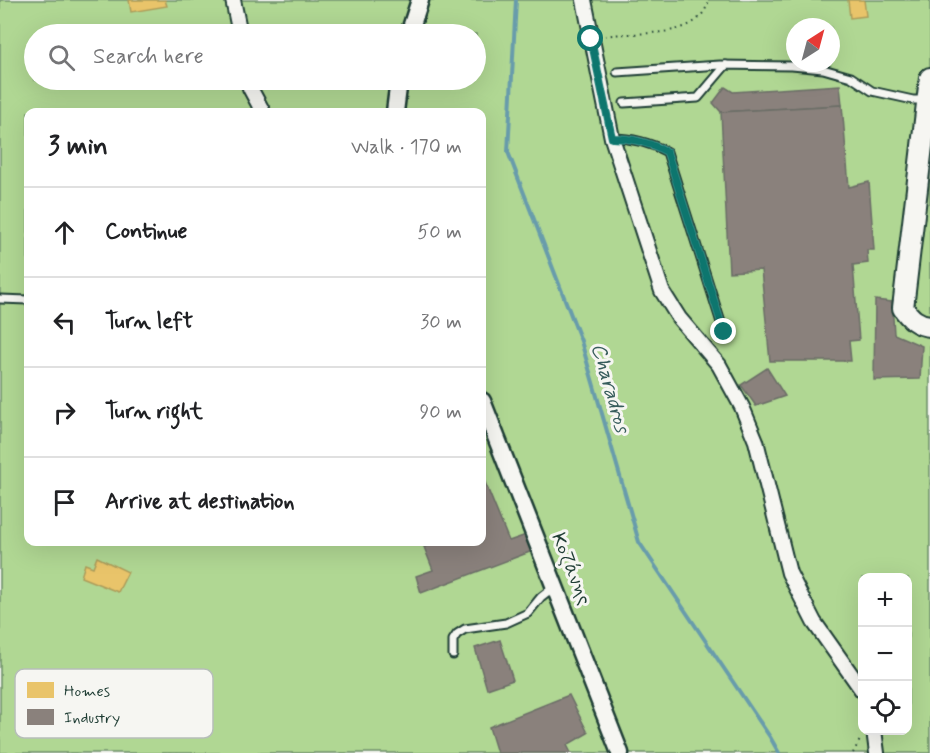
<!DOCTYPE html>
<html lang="en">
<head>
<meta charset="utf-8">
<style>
	:root { --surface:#fff; --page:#f2f2f2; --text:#202124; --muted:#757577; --line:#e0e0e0 }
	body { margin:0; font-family:Mynerve,sans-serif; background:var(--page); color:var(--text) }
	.controls { position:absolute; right:18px; bottom:18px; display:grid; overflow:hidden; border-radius:12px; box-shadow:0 6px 24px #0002 }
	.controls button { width:54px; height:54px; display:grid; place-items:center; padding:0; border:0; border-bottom:2px solid var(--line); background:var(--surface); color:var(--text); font:30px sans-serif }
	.compass { position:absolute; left:786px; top:18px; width:54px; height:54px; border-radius:50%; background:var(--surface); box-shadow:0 6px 24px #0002; rotate:36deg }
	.stop { position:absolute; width:18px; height:18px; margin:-14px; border:4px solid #0f766e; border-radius:50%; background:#fff }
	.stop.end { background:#0f766e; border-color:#fff; box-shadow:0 2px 6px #0008 }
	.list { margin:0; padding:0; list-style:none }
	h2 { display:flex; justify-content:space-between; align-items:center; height:78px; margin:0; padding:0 24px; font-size:26px }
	h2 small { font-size:20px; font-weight:400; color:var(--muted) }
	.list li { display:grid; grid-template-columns:39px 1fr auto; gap:18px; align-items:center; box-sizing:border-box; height:90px; padding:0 24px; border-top:2px solid var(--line) }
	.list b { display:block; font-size:22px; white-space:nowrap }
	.list em { font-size:20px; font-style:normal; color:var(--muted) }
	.icon { flex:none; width:33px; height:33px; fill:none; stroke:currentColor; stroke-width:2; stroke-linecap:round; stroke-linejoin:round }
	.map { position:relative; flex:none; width:930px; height:753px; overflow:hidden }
	.search { position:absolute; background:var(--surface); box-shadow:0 6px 24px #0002; left:24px; top:24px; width:462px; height:66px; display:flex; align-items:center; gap:15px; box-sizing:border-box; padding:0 21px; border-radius:33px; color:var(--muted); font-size:22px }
	.panel { position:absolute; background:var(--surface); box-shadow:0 6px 24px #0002; left:24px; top:108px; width:462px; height:438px; border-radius:12px }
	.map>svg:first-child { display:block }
	.green { fill:#b0d793; stroke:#688a64; stroke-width:1.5; fill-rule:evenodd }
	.homes { fill:#e9c46a; stroke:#ac9c5a; stroke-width:1.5 }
	.industry { fill:#8a817c; stroke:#6a6d66; stroke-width:1.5 }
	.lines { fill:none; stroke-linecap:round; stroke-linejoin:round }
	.stream { stroke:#689cab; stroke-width:4 }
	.service-casing { stroke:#1f3d34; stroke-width:11 }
	.minor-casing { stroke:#1f3d34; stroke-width:18 }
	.tertiary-casing { stroke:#1f3d34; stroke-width:21 }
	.secondary-casing { stroke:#1f3d34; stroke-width:24 }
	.path { stroke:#1f3d34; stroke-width:2; stroke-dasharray:1.5 4.5; stroke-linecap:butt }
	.service { stroke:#f6f6f2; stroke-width:7 }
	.minor { stroke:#f6f6f2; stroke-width:14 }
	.tertiary { stroke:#f6f6f2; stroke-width:16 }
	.secondary { stroke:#f6f6f2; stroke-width:20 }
	.route { stroke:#0f766e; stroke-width:8 }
	.labels { text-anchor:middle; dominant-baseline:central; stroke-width:6; stroke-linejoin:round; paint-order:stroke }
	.street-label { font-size:20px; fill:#1f3d34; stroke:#f6f6f2 }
	.water-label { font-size:21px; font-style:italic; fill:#375d5c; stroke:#f6f6f2 }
	.key { fill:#f6f6f2; stroke:#b6beb9; stroke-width:1.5 }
	.key-label { font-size:16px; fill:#1f3d34 }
</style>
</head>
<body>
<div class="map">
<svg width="930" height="753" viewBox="0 0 930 753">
	<rect width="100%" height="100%" fill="#f6f6f2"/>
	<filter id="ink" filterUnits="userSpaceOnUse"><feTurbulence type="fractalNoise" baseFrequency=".0167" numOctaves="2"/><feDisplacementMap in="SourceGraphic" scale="12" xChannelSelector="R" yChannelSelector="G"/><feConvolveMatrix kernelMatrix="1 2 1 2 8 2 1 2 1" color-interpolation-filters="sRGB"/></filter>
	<g filter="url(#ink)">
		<path class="green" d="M0 0H930V753H0ZM795 27H831V63H795ZM34 34H476V80H34ZM28 112H482V542H28ZM862 578H908V730H862Z"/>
		<g class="homes">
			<polygon points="129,0 165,0 167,6 131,12"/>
			<polygon points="848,0 864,0 866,16 850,18"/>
			<polygon points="97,557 128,572 118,592 81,577 85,564 93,567"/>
		</g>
		<g class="industry">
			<polygon points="840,85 842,105 721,112 713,103 725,87 733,92"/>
			<polygon points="842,105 849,187 869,182 874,250 867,250 868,263 853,265 859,340 849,341 851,361 770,361 761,270 729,272 721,112"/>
			<polygon points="875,300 892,302 894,334 922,346 920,379 874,380"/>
			<polygon points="767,368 785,396 756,406 741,385"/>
			<polygon points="482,475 509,541 529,534 535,550 421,593 416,576 433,570 424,547 438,542 482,542"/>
			<polygon points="500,640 513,680 487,689 475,648"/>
			<polygon points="569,695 588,733 567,745 571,753 497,753 489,727"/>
		</g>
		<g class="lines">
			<polyline class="stream" points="516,0 508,152 581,341 639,542 770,737 779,753"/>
			<defs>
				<g id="service">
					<polyline points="617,72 720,65 792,66 823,69 851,77 872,91 913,100 926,100"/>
					<polyline points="624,103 698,98 726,65"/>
					<path d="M612 138C632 138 649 142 667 152L724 332"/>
					<polyline points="0,299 28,300"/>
					<polyline points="453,655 453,640 457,634 465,629 506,623 528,613 541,597 555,586"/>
				</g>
				<g id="minor">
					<polyline points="233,0 240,34"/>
					<polyline points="584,0 612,138 662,291 679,318 719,365 742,407 756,441 789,573 814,622 862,690"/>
					<polyline points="249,80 250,88 263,112"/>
					<polyline points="874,730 877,753"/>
				</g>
				<g id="tertiary">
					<polyline points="409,34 420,0"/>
					<polyline points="395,112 399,80"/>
					<polyline points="482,401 620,753"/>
				</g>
				<path id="secondary" d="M930 78 903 308C910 318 917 325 930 326"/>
			</defs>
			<use href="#service" class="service-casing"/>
			<use href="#minor" class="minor-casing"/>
			<use href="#tertiary" class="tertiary-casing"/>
			<use href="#secondary" class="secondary-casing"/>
			<g class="path">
				<path d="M605 36C639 30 698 42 709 0"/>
				<polyline points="853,753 861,738"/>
			</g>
			<use href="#service" class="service"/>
			<use href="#minor" class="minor"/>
			<use href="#tertiary" class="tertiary"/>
			<use href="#secondary" class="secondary"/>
		</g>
	</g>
	<g class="lines" filter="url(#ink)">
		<path class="route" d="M591 39 612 138C632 138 649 142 667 152L724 332"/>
	</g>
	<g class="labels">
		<g class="street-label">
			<text transform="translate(571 569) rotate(68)">Κοζάνης</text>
		</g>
		<g class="water-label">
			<text transform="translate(610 388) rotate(74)">Charadros</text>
		</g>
	</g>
	<rect x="15" y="669" width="198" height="69" rx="9" class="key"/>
	<rect x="27" y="682" width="27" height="16" fill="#e9c46a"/>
	<rect x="27" y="709" width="27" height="16" fill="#8a817c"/>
	<g class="key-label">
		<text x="64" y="696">Homes</text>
		<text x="64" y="723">Industry</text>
	</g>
</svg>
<div class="controls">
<button>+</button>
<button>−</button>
<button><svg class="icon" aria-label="locate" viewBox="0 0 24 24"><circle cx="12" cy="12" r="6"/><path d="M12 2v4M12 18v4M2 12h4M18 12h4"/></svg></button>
</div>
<svg class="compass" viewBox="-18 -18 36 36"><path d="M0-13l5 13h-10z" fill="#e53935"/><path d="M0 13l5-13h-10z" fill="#757577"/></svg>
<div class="stop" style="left:591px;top:39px"></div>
<div class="stop end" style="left:724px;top:332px"></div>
<div class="search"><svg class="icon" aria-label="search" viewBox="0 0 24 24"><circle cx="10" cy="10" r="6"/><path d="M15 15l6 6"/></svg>Search here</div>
<section class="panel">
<h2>3 min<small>Walk · 170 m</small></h2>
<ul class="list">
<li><svg class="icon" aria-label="ahead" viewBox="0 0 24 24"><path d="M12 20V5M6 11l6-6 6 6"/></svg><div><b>Continue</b></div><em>50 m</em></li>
<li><svg class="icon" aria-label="left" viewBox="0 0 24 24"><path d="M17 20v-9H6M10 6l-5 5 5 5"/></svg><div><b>Turn left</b></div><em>30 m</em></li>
<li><svg class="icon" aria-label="right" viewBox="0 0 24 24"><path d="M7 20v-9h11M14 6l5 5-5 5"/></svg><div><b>Turn right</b></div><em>90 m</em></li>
<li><svg class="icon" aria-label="arrive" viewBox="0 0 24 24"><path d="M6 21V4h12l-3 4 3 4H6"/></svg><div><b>Arrive at destination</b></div></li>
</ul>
</section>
</div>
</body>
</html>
